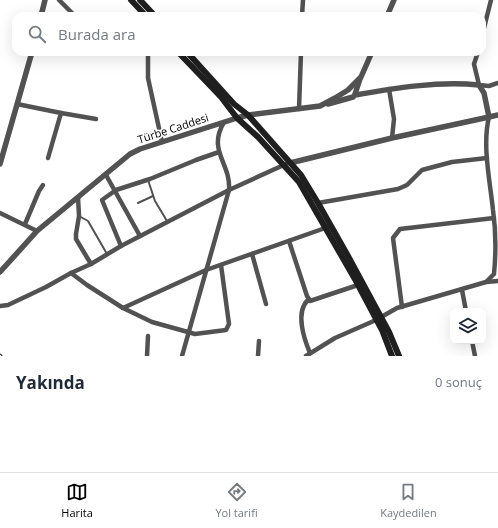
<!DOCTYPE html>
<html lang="tr">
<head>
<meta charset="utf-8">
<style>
	:root { --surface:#fff; --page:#f6f6f7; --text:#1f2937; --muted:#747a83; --line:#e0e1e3; --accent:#000 }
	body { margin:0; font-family:"Open Sans",sans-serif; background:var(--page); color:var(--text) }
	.controls { position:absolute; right:12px; bottom:12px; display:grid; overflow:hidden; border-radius:8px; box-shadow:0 4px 16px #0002 }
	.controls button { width:36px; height:36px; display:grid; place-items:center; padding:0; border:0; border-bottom:1px solid var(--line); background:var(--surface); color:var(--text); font:20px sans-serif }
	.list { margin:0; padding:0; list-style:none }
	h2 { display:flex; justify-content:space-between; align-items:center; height:52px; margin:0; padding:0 16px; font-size:17px }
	h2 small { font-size:13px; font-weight:400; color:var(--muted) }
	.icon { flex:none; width:22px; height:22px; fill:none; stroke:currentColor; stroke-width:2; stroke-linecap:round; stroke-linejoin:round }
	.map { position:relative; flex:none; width:498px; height:356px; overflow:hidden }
	.search { position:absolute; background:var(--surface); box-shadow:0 4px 16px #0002; left:12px; right:12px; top:12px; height:44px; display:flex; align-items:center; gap:10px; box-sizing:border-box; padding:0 14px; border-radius:12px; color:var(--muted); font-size:15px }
	.sheet { height:116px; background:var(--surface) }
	nav { display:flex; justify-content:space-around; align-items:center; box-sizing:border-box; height:56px; border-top:1px solid var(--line); background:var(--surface); font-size:11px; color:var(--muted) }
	nav a { display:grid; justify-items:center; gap:2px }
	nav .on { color:var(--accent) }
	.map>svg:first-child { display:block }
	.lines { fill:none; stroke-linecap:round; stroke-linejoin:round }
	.service { stroke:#525252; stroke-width:2 }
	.minor { stroke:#525252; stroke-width:4.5 }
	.tertiary { stroke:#525252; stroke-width:5.5 }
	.secondary { stroke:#1f1f1f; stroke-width:6 }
	.rail-casing { stroke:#000; stroke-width:3 }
	.rail { stroke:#fff; stroke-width:1.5; stroke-dasharray:4.5; stroke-linecap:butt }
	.labels { text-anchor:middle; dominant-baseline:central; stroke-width:3.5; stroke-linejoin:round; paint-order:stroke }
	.street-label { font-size:11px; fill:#000; stroke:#fff }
</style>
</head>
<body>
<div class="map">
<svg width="498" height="356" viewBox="0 0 498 356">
	<rect width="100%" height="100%" fill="#fff"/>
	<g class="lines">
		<g class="service">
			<polyline points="148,180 155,201 167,221"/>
			<polyline points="138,203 153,196"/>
			<polyline points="79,216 88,221 107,254"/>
		</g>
		<g class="minor">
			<polyline points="59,0 75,16"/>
			<polyline points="302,16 303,0"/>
			<polyline points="482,36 491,0"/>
			<polyline points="148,52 148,78 162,142"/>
			<polyline points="478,52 474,64 479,85 489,86 498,83"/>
			<polyline points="389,89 394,119 392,138"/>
			<polyline points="17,104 61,113 48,158"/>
			<polyline points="299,109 301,52"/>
			<polyline points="61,113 96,119"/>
			<polyline points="106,175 140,236"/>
			<polyline points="78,197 79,216 76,234 76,239 91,264"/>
			<polyline points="318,203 398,189 407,185 422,170 452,162 487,158"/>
			<polyline points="0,213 37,231"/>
			<polyline points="25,224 39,191 43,185"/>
			<polyline points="289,241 307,296 310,301 358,285"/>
			<polyline points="121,246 102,200 116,190 150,179 196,160 219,152"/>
			<polyline points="252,254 266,304"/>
			<polyline points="71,273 87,285 123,308 152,322 195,334 226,330 229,324 221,265"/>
			<polyline points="486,282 498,281"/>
			<polyline points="462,290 466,311"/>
			<path d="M308 300C295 312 304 339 310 353"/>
			<polyline points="0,306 8,305 46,287 71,273 91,264 121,246 229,190 286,164"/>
			<polyline points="402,307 393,238 400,229 494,218"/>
			<polyline points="123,308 206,270 328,227"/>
			<polyline points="472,341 475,356"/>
			<polyline points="147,356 148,336"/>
			<path d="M182 356 229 190C231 163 207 151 224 122"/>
			<polyline points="258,356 259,341"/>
			<path d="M306 356 335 338 376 320 397 308 486 282 494 274C496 253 496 231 493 210 490 181 482 145 489 117"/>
		</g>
		<g class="tertiary">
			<polyline points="41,16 45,0"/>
			<polyline points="387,16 394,0"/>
			<polyline points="355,94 360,79"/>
			<path d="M355 95C396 88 437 81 479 85L484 93 489 117 498 115"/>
			<polyline points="328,104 353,97"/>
			<polyline points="290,163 392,138 489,117"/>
			<polyline points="0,164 32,52"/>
			<polyline points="0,272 37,231 130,154 140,149 237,118 248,115 320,106 335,98 348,90 361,77 372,52"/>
		</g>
		<g class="secondary">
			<polyline points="131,0 146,16"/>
			<polyline points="140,0 155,16"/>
			<polyline points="178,52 221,97 237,118 258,137 299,182 356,281 382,330 392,356"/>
			<polyline points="187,52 234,104 248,115 301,175 318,203 348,256 389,332 399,356"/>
		</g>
		<defs>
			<polyline id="rail" points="0,355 1,356"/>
		</defs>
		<use href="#rail" class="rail-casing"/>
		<use href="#rail" class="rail"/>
	</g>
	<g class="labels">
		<g class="street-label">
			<text transform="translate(173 128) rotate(-18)">Türbe Caddesi</text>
		</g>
	</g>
</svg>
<div class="controls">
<button><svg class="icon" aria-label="layers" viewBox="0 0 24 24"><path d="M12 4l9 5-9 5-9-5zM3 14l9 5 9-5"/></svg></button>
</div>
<div class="search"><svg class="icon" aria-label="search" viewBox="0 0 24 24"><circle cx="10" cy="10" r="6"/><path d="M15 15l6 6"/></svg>Burada ara</div>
</div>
<section class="sheet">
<h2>Yakında<small>0 sonuç</small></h2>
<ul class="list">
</ul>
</section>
<nav>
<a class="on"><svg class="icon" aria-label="map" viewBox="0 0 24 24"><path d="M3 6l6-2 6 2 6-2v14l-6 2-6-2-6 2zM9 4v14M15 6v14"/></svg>Harita</a>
<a><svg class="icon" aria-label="directions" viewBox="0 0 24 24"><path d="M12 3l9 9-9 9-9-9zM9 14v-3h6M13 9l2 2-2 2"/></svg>Yol tarifi</a>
<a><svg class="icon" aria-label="saved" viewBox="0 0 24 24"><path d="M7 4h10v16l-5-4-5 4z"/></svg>Kaydedilen</a>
</nav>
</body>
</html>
